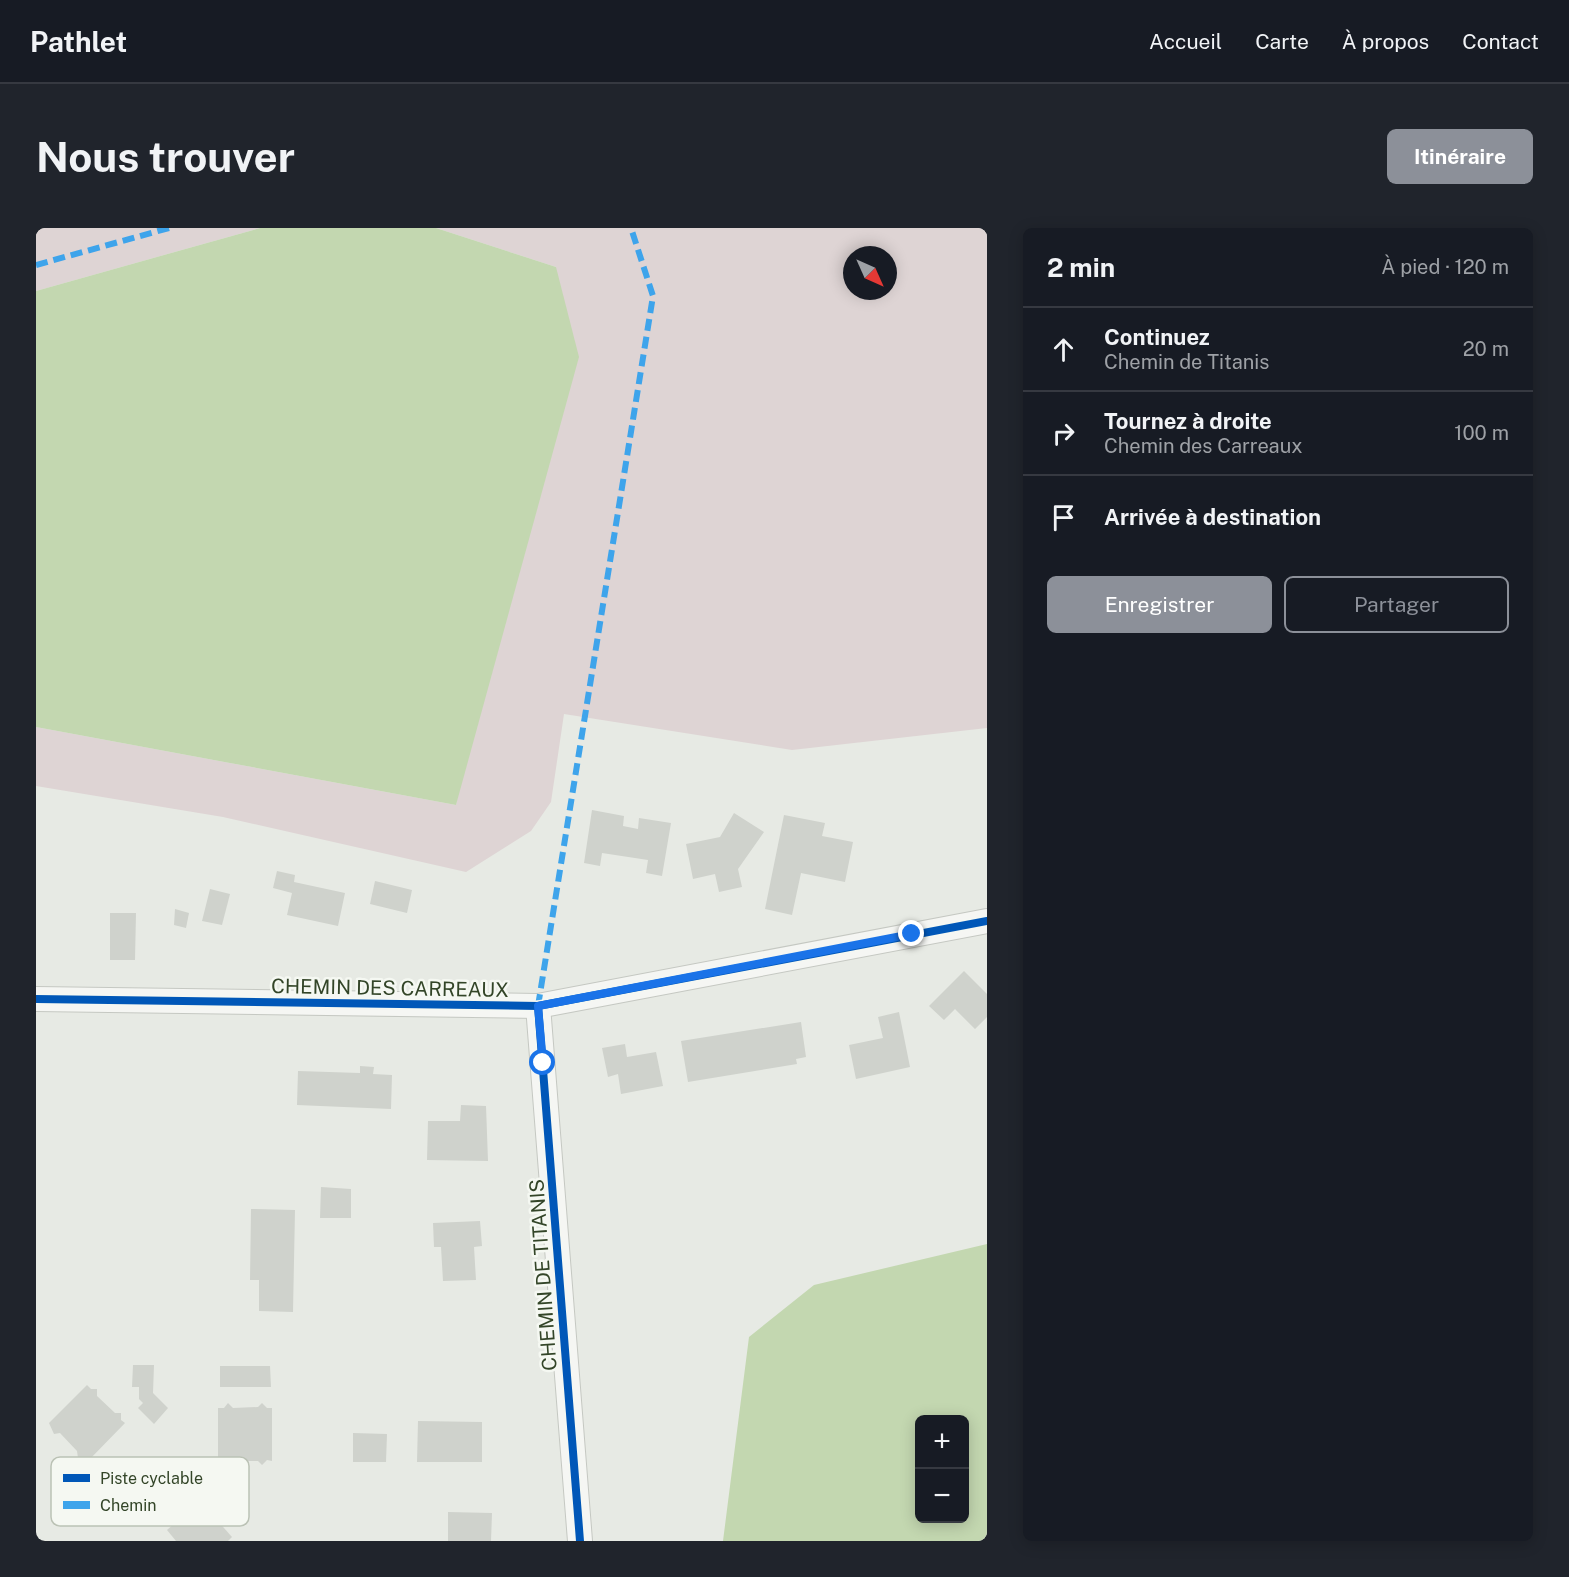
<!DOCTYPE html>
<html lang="fr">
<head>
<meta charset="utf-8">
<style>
	:root { --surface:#171b24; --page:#20242c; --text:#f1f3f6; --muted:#9ea1a6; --line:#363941; --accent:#8c9099 }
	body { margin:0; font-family:"Public Sans",sans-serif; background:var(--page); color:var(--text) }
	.controls { position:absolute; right:18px; bottom:18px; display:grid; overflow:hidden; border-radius:9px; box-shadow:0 3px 15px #0003 }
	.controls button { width:54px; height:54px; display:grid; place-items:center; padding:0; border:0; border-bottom:2px solid var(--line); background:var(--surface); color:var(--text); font:30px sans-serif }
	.compass { position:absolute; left:807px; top:18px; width:54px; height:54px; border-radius:50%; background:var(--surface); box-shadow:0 3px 15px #0003; rotate:135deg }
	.stop { position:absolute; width:18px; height:18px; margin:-14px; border:4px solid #1a73e8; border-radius:50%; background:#fff }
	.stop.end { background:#1a73e8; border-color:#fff; box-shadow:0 2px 6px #0008 }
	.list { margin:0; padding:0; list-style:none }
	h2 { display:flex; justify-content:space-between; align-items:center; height:78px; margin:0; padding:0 24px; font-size:26px }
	h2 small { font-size:20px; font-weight:400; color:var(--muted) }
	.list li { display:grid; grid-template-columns:39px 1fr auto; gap:18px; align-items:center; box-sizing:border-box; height:84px; padding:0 24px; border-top:2px solid var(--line) }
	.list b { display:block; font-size:22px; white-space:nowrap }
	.list p { margin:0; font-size:20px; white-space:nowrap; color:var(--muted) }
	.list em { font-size:20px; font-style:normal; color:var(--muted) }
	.actions { display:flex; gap:12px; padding:18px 24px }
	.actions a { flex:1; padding:14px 0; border:2px solid var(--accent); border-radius:9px; text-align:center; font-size:21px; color:var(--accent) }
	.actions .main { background:var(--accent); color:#fff }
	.icon { flex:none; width:33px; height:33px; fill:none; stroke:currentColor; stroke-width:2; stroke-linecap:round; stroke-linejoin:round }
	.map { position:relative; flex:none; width:951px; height:1313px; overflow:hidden; border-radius:9px }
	header { display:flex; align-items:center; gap:36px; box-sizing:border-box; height:84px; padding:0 30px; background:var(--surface); border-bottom:2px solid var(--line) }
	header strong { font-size:28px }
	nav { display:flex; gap:33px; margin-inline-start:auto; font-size:21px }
	.intro { display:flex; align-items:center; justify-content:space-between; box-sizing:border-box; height:144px; padding:0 36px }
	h1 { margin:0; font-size:42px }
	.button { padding:15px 27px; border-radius:9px; background:var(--accent); color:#fff; font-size:21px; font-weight:700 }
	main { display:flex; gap:36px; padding:0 36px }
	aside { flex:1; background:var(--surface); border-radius:9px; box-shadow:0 3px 15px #0003 }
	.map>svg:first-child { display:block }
	.green { fill:#ded4d4; fill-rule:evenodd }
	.water { fill:#c3d7b0; fill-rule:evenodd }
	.building { fill:#cfd2cc }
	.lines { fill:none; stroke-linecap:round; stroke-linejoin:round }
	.street-casing { stroke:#c5c8c2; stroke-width:26 }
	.street { stroke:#f5f6f3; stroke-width:24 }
	.quiet { stroke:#3ea4eb; stroke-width:6; stroke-dasharray:12 6; stroke-linecap:butt }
	.cycleway-casing { stroke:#f5f8f2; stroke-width:11 }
	.cycleway { stroke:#0057b8; stroke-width:8 }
	.route { stroke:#1a73e8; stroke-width:8 }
	.labels { text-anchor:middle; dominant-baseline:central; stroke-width:5; stroke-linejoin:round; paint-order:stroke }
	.street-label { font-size:20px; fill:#334528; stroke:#f5f8f2 }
	.key { fill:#f5f8f2; stroke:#bbc2b5; stroke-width:1.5 }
	.key-label { font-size:16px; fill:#334528 }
</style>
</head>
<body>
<header>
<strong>Pathlet</strong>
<nav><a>Accueil</a><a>Carte</a><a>À propos</a><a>Contact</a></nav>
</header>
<div class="intro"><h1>Nous trouver</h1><a class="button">Itinéraire</a></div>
<main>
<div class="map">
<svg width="951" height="1313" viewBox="0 0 951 1313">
	<rect width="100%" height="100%" fill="#e7eae4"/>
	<g class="green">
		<polygon points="0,0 224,0 0,63"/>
		<path d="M400 0H951V500L756 522 528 486 515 574 495 603 430 644 187 589 0 558V499L420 577 520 39ZM816 27H852V63H816Z"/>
	</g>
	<g class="water">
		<polygon points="224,0 400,0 520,39 543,129 420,577 0,499 0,63"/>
		<path d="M951 1016V1313H687L713 1109 778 1057ZM884 1192H928V1290H884Z"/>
	</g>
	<g class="building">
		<polygon points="556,582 588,588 587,598 602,601 603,590 635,595 626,648 610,645 612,632 566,625 564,638 548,635"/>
		<polygon points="698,585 728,604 702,641 706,659 683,664 679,646 657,651 650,616 684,609"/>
		<polygon points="748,587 789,595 786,608 817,614 809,654 765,645 756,687 729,681"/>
		<polygon points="241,643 259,647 258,654 309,665 302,698 251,687 256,665 237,660"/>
		<polygon points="339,653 376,662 371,685 334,676"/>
		<polygon points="174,661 194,666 186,697 166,693"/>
		<polygon points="139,681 153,685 150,700 138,697"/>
		<polygon points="74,685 100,685 99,732 74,732"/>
		<polygon points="928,743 951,766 951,789 939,801 919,781 908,792 893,778"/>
		<polygon points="863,784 874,839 820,851 813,817 847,810 842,789"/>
		<polygon points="765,794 770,829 760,831 761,836 652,854 645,813"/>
		<polygon points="589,816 591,829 620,824 627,858 585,866 582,846 572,849 566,820"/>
		<polygon points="324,838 338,839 337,846 356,847 355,881 261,877 262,843 324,845"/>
		<polygon points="425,877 450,878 452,933 391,932 392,893 424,893"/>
		<polygon points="285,959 315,961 315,990 284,990"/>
		<polygon points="215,981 259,982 257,1084 223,1083 223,1052 214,1052"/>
		<polygon points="444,993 446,1018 438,1019 440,1052 407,1053 405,1019 398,1019 397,995"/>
		<polygon points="97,1137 118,1137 117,1165 132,1180 118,1196 102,1180 107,1175 103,1171 103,1159 96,1159"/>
		<polygon points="184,1138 234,1138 235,1159 184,1159"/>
		<polygon points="51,1157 55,1161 61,1161 61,1168 79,1185 85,1185 85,1192 89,1195 52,1233 48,1229 42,1230 41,1223 24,1205 18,1206 13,1195"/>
		<polygon points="192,1175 197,1180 222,1179 226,1175 231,1180 236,1180 236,1233 231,1232 226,1237 222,1233 197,1233 191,1237 187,1233 182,1233 182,1180 188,1180"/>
		<polygon points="382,1193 446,1194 446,1234 381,1234"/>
		<polygon points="317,1205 351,1206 350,1234 317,1234"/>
		<polygon points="164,1273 196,1309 192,1313 140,1313 131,1302"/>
		<polygon points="412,1284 456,1285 455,1313 412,1313"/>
	</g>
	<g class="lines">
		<defs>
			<g id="street">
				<polyline points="0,771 502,778 951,693"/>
				<polyline points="502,778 544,1313"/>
			</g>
		</defs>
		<use href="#street" class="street-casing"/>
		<use href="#street" class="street"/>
		<g class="quiet">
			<polyline points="0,37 133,0"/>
			<polyline points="502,778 617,68 595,0"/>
		</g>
		<defs>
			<g id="cycleway">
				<polyline points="0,771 502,778 951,693"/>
				<polyline points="502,778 544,1313"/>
			</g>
		</defs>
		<use href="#cycleway" class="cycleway-casing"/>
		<use href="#cycleway" class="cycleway"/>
	</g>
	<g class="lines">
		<polyline class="route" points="507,835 502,778 876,706"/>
	</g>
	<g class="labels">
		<g class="street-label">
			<text transform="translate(354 760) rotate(1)">CHEMIN DES CARREAUX</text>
			<text transform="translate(507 1047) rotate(-94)">CHEMIN DE TITANIS</text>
		</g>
	</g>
	<rect x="15" y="1229" width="198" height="69" rx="9" class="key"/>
	<rect x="27" y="1246" width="27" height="8" fill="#0057b8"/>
	<rect x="27" y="1273" width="27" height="8" fill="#3ea4eb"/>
	<g class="key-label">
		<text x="64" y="1256">Piste cyclable</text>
		<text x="64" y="1283">Chemin</text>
	</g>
</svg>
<div class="controls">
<button>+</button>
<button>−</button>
</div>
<svg class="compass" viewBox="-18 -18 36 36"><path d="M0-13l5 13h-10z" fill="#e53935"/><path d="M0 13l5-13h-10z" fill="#9ea1a6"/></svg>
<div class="stop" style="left:507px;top:835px"></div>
<div class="stop end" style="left:876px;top:706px"></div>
</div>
<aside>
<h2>2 min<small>À pied · 120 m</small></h2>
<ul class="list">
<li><svg class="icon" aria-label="ahead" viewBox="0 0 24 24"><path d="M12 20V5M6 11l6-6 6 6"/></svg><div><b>Continuez</b><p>Chemin de Titanis</p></div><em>20 m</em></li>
<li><svg class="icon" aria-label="right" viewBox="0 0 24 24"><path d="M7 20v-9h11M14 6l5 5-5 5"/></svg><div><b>Tournez à droite</b><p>Chemin des Carreaux</p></div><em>100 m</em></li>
<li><svg class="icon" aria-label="arrive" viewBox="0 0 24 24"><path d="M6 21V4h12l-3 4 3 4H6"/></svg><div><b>Arrivée à destination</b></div></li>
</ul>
<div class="actions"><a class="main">Enregistrer</a><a>Partager</a></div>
</aside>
</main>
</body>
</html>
